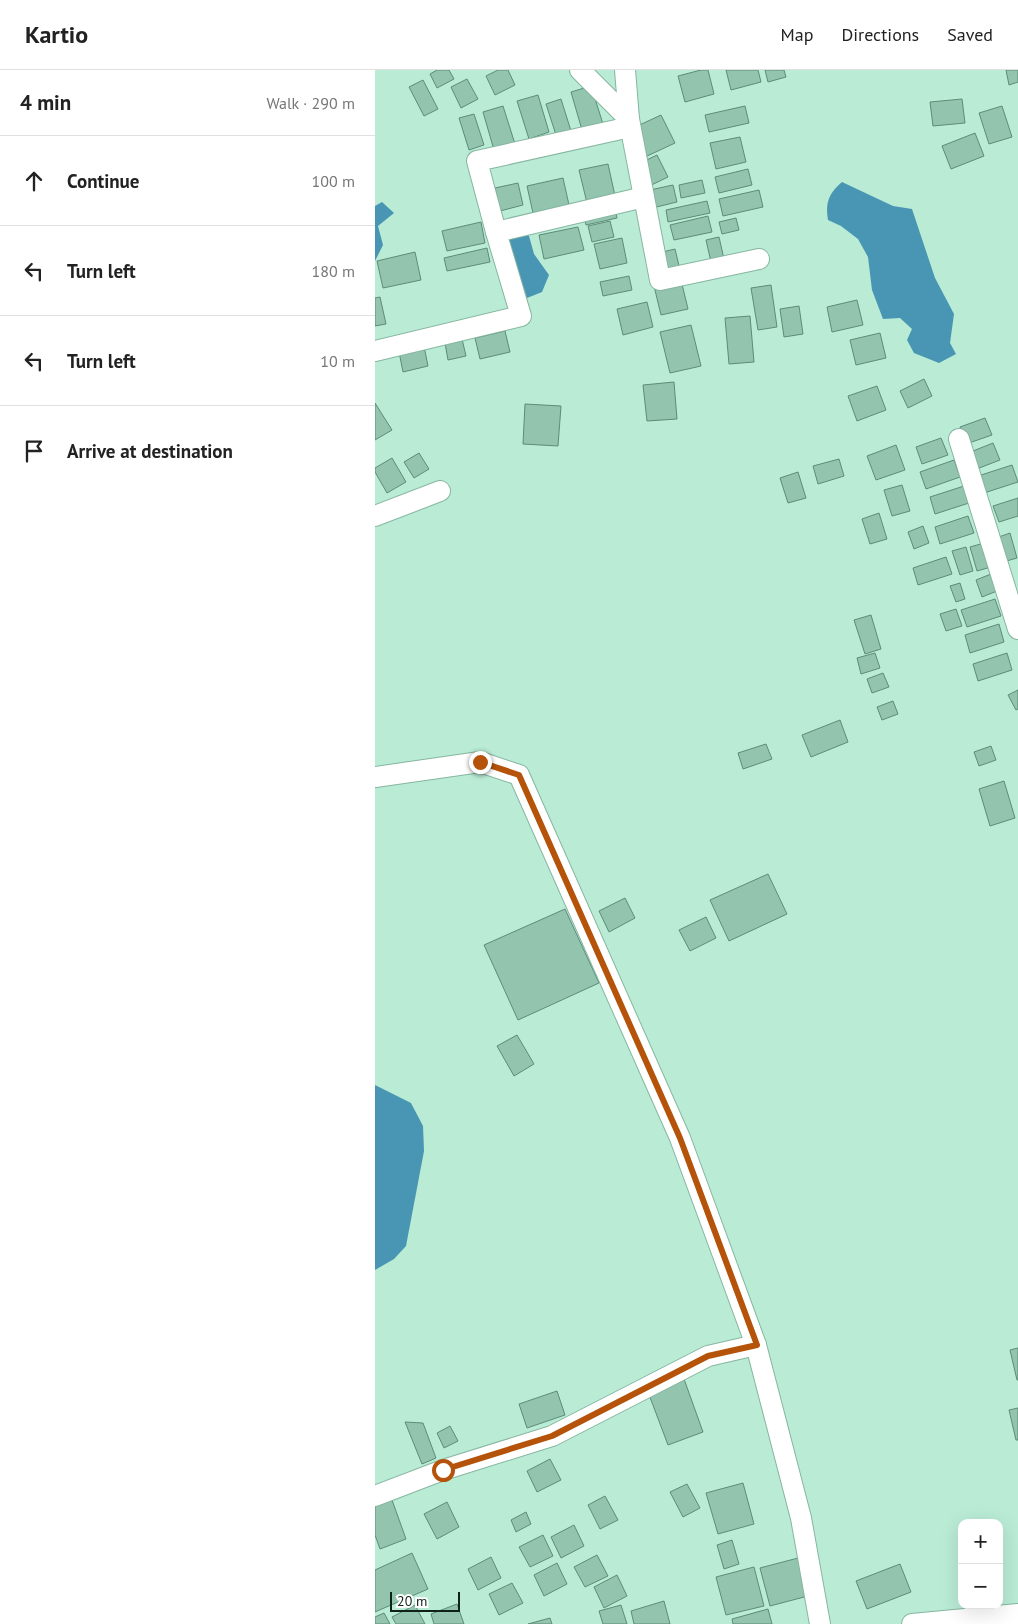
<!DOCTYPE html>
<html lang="en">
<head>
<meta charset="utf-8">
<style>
	:root { --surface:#fff; --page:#f2f2f2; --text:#222; --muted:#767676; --line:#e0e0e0 }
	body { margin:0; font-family:"PT Sans",sans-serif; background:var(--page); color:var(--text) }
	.controls { position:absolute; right:15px; bottom:15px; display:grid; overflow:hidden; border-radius:10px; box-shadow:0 5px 20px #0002 }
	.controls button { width:45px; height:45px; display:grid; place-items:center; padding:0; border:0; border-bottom:1px solid var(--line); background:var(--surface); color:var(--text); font:25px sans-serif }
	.scale { position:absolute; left:15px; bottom:12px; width:70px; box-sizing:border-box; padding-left:5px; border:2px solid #0e221a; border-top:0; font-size:14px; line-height:18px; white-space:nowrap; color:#0e221a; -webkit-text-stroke:4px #fff; paint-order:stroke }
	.stop { position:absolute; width:15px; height:15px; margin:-11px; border:4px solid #b45309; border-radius:50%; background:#fff }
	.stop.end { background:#b45309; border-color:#fff; box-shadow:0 1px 5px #0008 }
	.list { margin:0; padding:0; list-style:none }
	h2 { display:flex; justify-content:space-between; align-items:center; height:65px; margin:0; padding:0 20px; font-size:21px }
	h2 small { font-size:16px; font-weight:400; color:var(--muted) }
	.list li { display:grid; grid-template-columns:32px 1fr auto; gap:15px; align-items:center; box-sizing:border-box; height:90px; padding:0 20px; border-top:1px solid var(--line) }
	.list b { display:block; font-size:19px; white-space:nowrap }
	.list em { font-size:16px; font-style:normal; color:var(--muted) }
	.icon { flex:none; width:28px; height:28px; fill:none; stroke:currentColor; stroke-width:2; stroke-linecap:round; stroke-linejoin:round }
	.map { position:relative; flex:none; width:643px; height:1554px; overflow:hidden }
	header { display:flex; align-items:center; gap:30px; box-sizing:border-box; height:70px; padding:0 25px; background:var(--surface); border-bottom:1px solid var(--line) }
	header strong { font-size:24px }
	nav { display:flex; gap:28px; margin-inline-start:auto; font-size:18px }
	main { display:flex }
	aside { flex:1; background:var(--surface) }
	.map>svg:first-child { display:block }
	.water { fill:#4896b3 }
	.building { fill:#93c4ae; stroke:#5d8c78 }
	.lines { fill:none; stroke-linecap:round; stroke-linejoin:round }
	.minor-casing { stroke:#86b6a1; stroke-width:22 }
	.minor { stroke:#fff; stroke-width:20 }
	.route { stroke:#b45309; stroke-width:6 }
</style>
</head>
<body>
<header>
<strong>Kartio</strong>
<nav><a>Map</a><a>Directions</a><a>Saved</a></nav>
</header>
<main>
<aside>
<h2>4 min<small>Walk · 290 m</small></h2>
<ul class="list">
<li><svg class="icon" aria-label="ahead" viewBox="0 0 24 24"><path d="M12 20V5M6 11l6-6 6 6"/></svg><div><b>Continue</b></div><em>100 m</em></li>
<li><svg class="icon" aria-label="left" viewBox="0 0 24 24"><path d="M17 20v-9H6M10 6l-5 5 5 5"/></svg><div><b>Turn left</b></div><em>180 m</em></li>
<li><svg class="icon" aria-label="left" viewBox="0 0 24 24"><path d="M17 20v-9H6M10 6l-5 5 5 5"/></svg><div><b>Turn left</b></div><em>10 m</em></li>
<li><svg class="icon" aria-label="arrive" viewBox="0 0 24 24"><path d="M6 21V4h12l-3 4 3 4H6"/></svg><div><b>Arrive at destination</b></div></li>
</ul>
</aside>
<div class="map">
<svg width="643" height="1554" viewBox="0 0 643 1554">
	<rect width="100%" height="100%" fill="#b9ebd5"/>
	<g class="water">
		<path d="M467 112 518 136 537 139 560 208 579 244 575 273 581 284 564 293 539 283 532 270 537 259 525 248 508 249 497 220 493 187 483 169 466 156 453 150C450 133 454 123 467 112Z"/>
		<polygon points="7,132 19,143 3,156 8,175 0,191 0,136"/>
		<polygon points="148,159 154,166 159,184 174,205 167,222 152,228 147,226 132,165"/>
		<polygon points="0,1015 36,1033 48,1056 49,1081 31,1176 19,1189 0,1200"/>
	</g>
	<g class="building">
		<polygon points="62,0 74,0 79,9 62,18 55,4"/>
		<polygon points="123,0 133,0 140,15 120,25 111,6"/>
		<polygon points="326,0 333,0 339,24 310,32 303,6"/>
		<polygon points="351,0 383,0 386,12 356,20"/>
		<polygon points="390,0 409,0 411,7 393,12"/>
		<polygon points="631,0 643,0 643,12 634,15"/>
		<polygon points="92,9 103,29 86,38 76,17"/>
		<polygon points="48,10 63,39 49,46 34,17"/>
		<polygon points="216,16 228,54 207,60 196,22"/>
		<polygon points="163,25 174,62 154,69 142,31"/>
		<polygon points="186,29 196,61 181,65 171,34"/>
		<polygon points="587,29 590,53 558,56 555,32"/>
		<polygon points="128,36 140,74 119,80 108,42"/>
		<polygon points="370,36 374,53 334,62 330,45"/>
		<polygon points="627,36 637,67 614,74 604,43"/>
		<polygon points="99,44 109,75 94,80 84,48"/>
		<polygon points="286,45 300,73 270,87 256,59"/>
		<polygon points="600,63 609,86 576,99 567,76"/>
		<polygon points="365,67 371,92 341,99 335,73"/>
		<polygon points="282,85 293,107 264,121 253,99"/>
		<polygon points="233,94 240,126 212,133 204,100"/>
		<polygon points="373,99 377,115 344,123 340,107"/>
		<polygon points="188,108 194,135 158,143 152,116"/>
		<polygon points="327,110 330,123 306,128 304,115"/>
		<polygon points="143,113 148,135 125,141 120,118"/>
		<polygon points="298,115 302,132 265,141 261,123"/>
		<polygon points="384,120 388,137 348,146 344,129"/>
		<polygon points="238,130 242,148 211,155 207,138"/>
		<polygon points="332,131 335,143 293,152 291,140"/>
		<polygon points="333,146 337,162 299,170 295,155"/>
		<polygon points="361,148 364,160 347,164 344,152"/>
		<polygon points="235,151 239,167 217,172 213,156"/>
		<polygon points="106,152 110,173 72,181 67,161"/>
		<polygon points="203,157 209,180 169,189 164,165"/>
		<polygon points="344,167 349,189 336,192 331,170"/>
		<polygon points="247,168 252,193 225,199 219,174"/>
		<polygon points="112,178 115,192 72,201 69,188"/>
		<polygon points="300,179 305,200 280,206 275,185"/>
		<polygon points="40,182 46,210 8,218 2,191"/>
		<polygon points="254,206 257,220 228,226 225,212"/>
		<polygon points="306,210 313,239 286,245 279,216"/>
		<polygon points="396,215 402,257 383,260 376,218"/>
		<polygon points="5,227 11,254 0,256 0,228"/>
		<polygon points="482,230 488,255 457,262 452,237"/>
		<polygon points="272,232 278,257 248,265 242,239"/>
		<polygon points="424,236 428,264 409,267 405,239"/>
		<polygon points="375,246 379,292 354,294 350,248"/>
		<polygon points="316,255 326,296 295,303 285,262"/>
		<polygon points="130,261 135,282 105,289 100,268"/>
		<polygon points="505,263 511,288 481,295 475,270"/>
		<polygon points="87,269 91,286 73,290 70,273"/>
		<polygon points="49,276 53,296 28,302 24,282"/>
		<polygon points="549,309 557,326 533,338 525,321"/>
		<polygon points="299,312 302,349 272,351 268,315"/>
		<polygon points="502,316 511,340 482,351 473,326"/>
		<polygon points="0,333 17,360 0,370"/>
		<polygon points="150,334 186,336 183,376 148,374"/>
		<polygon points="610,348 617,365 591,374 585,357"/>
		<polygon points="566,368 573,385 547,394 541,377"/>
		<polygon points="618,373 625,390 599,400 593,383"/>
		<polygon points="521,375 530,400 501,410 492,386"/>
		<polygon points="44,383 54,399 39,408 29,392"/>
		<polygon points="17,388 31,412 12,423 0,402 0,398"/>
		<polygon points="464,389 469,406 443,414 438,396"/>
		<polygon points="579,390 585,407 551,419 545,402"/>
		<polygon points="637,395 643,412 609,423 603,406"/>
		<polygon points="423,402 431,428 413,433 405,408"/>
		<polygon points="527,415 535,441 517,446 509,420"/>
		<polygon points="589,416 594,433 560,444 555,427"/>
		<polygon points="643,428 643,446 624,452 618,436"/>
		<polygon points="504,443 512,469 495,474 487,449"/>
		<polygon points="593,446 599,463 565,474 560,457"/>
		<polygon points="548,456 554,473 539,479 533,462"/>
		<polygon points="635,463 642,488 628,492 621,468"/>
		<polygon points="609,473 616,497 602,501 595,477"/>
		<polygon points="591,477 598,501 585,505 577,481"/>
		<polygon points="571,487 577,504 543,515 538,498"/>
		<polygon points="616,504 622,521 607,527 601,510"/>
		<polygon points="585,513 590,529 581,532 575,516"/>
		<polygon points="620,529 626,546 592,557 586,540"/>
		<polygon points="581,539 587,556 571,561 565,544"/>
		<polygon points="496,545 506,579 490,584 479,550"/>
		<polygon points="624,554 629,572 595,583 590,565"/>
		<polygon points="500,583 505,598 486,604 482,588"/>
		<polygon points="632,583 637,600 603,611 598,594"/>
		<polygon points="508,603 514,617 497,623 492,609"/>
		<polygon points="643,620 643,639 641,640 633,625"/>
		<polygon points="518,631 523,644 507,650 502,637"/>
		<polygon points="465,650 473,672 436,687 427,665"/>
		<polygon points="391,674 397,689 368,699 363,683"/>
		<polygon points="616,676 621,690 604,696 599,682"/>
		<polygon points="629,711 640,748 615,756 604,719"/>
		<polygon points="393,804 412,844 354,871 335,830"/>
		<polygon points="250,828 260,848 234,862 224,841"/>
		<polygon points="190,839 224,913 143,950 109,875"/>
		<polygon points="331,847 341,868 315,881 304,860"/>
		<polygon points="142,965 159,994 139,1006 122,976"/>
		<polygon points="643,1278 643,1310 642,1310 635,1280"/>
		<polygon points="309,1309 328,1362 293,1375 273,1322"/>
		<polygon points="182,1321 190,1345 152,1358 144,1334"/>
		<polygon points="643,1338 643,1370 641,1370 634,1340"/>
		<polygon points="30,1352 48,1353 61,1388 47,1394"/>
		<polygon points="75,1356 83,1371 69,1378 62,1363"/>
		<polygon points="175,1389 186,1410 162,1422 152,1401"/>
		<polygon points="368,1413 379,1454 343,1464 331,1423"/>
		<polygon points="312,1414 325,1438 308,1447 295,1422"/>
		<polygon points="230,1426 243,1450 225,1459 213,1435"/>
		<polygon points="17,1430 31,1469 5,1479 0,1465 0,1436"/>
		<polygon points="72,1432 84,1457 62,1469 49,1444"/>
		<polygon points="151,1442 156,1454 141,1462 136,1450"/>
		<polygon points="199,1455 209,1476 186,1488 176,1467"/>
		<polygon points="168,1465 178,1486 155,1497 144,1477"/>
		<polygon points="357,1470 364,1494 349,1499 342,1475"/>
		<polygon points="37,1483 53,1519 0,1542 0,1500"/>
		<polygon points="222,1485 233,1506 210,1517 199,1497"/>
		<polygon points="116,1487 126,1508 103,1520 93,1499"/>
		<polygon points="423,1488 433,1526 395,1536 385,1498"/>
		<polygon points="182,1493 192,1514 169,1526 159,1505"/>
		<polygon points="525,1494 536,1522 492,1539 481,1511"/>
		<polygon points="379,1497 389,1536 351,1545 341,1507"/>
		<polygon points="242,1505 252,1526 229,1538 219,1517"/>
		<polygon points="137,1513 148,1533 124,1545 114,1524"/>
		<polygon points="289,1531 295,1554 259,1554 256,1541"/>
		<polygon points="82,1534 89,1554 59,1554 56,1544"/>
		<polygon points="40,1535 50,1554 21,1554 17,1547"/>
		<polygon points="246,1535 252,1554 228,1554 224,1541"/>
		<polygon points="393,1539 397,1554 358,1554 357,1549"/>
		<polygon points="9,1543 15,1554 0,1554 0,1547"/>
		<polygon points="175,1548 177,1554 153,1554"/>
	</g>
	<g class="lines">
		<defs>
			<g id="minor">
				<polyline points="205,0 254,49 250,0"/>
				<polyline points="254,49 285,210 384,189"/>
				<polyline points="121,162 102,91 255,57"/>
				<polyline points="0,281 146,246 121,162 269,127"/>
				<polyline points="584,369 643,559"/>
				<polyline points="0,446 65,421"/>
				<polyline points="0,707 105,692 144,705 305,1068 381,1275 426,1448 445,1554"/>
				<polyline points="0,1426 68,1400 177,1366 333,1286 381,1275"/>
				<polyline points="537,1554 643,1544"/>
			</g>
		</defs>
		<use href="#minor" class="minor-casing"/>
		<use href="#minor" class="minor"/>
	</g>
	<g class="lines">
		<polyline class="route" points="68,1400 177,1366 333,1286 382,1275 305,1068 144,705 105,692"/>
	</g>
</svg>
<div class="controls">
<button>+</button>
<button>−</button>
</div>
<div class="scale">20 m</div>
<div class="stop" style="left:68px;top:1400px"></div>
<div class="stop end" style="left:105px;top:692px"></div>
</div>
</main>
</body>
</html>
